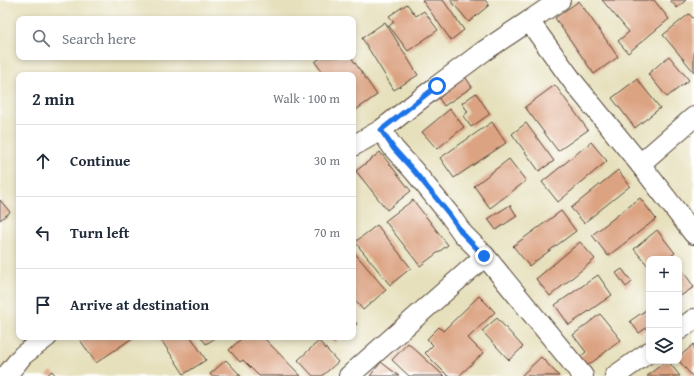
<!DOCTYPE html>
<html lang="en">
<head>
<meta charset="utf-8">
<style>
	:root { --surface:#fff; --page:#f2f2f3; --text:#1f2937; --muted:#747a83; --line:#e0e1e3 }
	body { margin:0; font-family:"Gentium Book Plus",serif; background:var(--page); color:var(--text) }
	.controls { position:absolute; right:12px; bottom:12px; display:grid; overflow:hidden; border-radius:8px; box-shadow:0 2px 6px #0003 }
	.controls button { width:36px; height:36px; display:grid; place-items:center; padding:0; border:0; border-bottom:1px solid var(--line); background:var(--surface); color:var(--text); font:20px sans-serif }
	.stop { position:absolute; width:12px; height:12px; margin:-9px; border:3px solid #1a73e8; border-radius:50%; background:#fff }
	.stop.end { background:#1a73e8; border-color:#fff; box-shadow:0 1px 4px #0008 }
	.list { margin:0; padding:0; list-style:none }
	h2 { display:flex; justify-content:space-between; align-items:center; height:52px; margin:0; padding:0 16px; font-size:17px }
	h2 small { font-size:13px; font-weight:400; color:var(--muted) }
	.list li { display:grid; grid-template-columns:26px 1fr auto; gap:12px; align-items:center; box-sizing:border-box; height:72px; padding:0 16px; border-top:1px solid var(--line) }
	.list b { display:block; font-size:15px; white-space:nowrap }
	.list em { font-size:13px; font-style:normal; color:var(--muted) }
	.icon { flex:none; width:22px; height:22px; fill:none; stroke:currentColor; stroke-width:2; stroke-linecap:round; stroke-linejoin:round }
	.map { position:relative; flex:none; width:694px; height:376px; overflow:hidden }
	.search { position:absolute; background:var(--surface); box-shadow:0 2px 6px #0003; left:16px; top:16px; width:340px; height:44px; display:flex; align-items:center; gap:10px; box-sizing:border-box; padding:0 14px; border-radius:8px; color:var(--muted); font-size:15px }
	.panel { position:absolute; background:var(--surface); box-shadow:0 2px 6px #0003; left:16px; top:72px; width:340px; height:268px; border-radius:8px }
	.map>svg:first-child { display:block }
	.building { fill:#dca382 }
	.lines { fill:none; stroke-linecap:round; stroke-linejoin:round }
	.minor-casing { stroke:#554536; stroke-width:22 }
	.minor { stroke:#fff; stroke-width:20 }
	.route { stroke:#1a73e8; stroke-width:5 }
</style>
</head>
<body>
<div class="map">
<svg width="694" height="376" viewBox="0 0 694 376">
	<rect width="100%" height="100%" fill="#fff"/>
	<filter id="ink" filterUnits="userSpaceOnUse"><feTurbulence type="fractalNoise" baseFrequency=".025" numOctaves="2"/><feDisplacementMap in="SourceGraphic" scale="8" xChannelSelector="R" yChannelSelector="G"/><feConvolveMatrix kernelMatrix="1 2 1 2 8 2 1 2 1" color-interpolation-filters="sRGB"/></filter>
	<filter id="wash" filterUnits="userSpaceOnUse"><feTurbulence type="fractalNoise" baseFrequency=".012" numOctaves="4" result="noise"/><feDisplacementMap in="SourceGraphic" scale="16" xChannelSelector="R" yChannelSelector="G"/><feGaussianBlur stdDeviation="0.9" result="paint"/><feColorMatrix in="noise" values="0 0 0 0 0 0 0 0 0 0 0 0 0 0 0 0 0 1.4 0 .05"/><feComposite in="paint" operator="in"/></filter>
	<g filter="url(#wash)">
		<rect width="100%" height="100%" fill="#e6e0bc"/>
		<g id="blocks">
			<g class="building">
				<polygon points="422,0 443,0 464,30 451,40"/>
				<polygon points="450,0 485,0 489,5 469,22"/>
				<polygon points="602,0 654,0 669,19 628,53 618,41 629,32"/>
				<polygon points="670,0 686,0 677,8"/>
				<polygon points="579,1 618,57 594,74 555,18"/>
				<polygon points="407,4 416,16 424,11 438,30 408,51 389,26 394,22 389,16"/>
				<polygon points="689,14 694,19 694,72 663,35"/>
				<polygon points="385,22 418,75 394,90 362,38"/>
				<polygon points="669,56 689,80 667,97 648,74"/>
				<polygon points="322,57 351,57 377,95 353,112 353,75 324,75 315,62"/>
				<polygon points="464,75 472,87 444,106 436,94"/>
				<polygon points="637,79 660,108 635,128 612,98"/>
				<polygon points="555,85 588,130 558,151 525,107"/>
				<polygon points="476,93 490,114 471,127 463,116 468,112 462,103"/>
				<polygon points="450,109 464,127 437,149 422,132"/>
				<polygon points="492,122 506,143 454,178 440,158"/>
				<polygon points="526,123 554,161 539,171 512,134"/>
				<polygon points="591,142 607,161 558,202 542,182"/>
				<polygon points="380,152 411,191 387,210 356,171"/>
				<polygon points="509,159 526,181 490,208 474,186"/>
				<polygon points="618,170 630,186 584,223 571,208"/>
				<polygon points="640,198 656,219 608,256 592,235"/>
				<polygon points="0,200 10,212 0,220"/>
				<polygon points="413,200 448,245 420,266 385,221"/>
				<polygon points="510,205 517,216 496,230 488,219"/>
				<polygon points="561,211 576,231 529,266 513,246"/>
				<polygon points="377,225 411,268 390,285 355,242"/>
				<polygon points="657,230 675,253 667,259 649,259 649,267 634,249"/>
				<polygon points="580,242 595,259 550,296 536,279"/>
				<polygon points="353,251 386,290 363,310 353,298"/>
				<polygon points="680,267 694,287 679,297 679,268"/>
				<polygon points="622,269 632,282 626,287 616,273"/>
				<polygon points="598,275 612,295 569,325 555,305"/>
				<polygon points="479,296 495,312 468,338 483,353 459,376 448,376 425,353 433,345 427,339 439,327 443,331"/>
				<polygon points="649,308 649,326 639,333 630,321"/>
				<polygon points="600,314 621,340 586,367 579,358 586,352 573,335"/>
				<polygon points="497,318 523,347 509,360 482,331"/>
				<polygon points="353,319 357,324 353,327"/>
				<polygon points="78,337 134,337 96,363"/>
				<polygon points="159,337 191,337 206,360 184,374"/>
				<polygon points="201,337 217,337 206,344"/>
				<polygon points="243,337 267,337 265,339 301,376 259,376 243,360 240,362 229,350"/>
				<polygon points="329,337 341,337 334,343"/>
				<polygon points="319,341 338,362 322,376 313,376 298,360"/>
				<polygon points="408,343 444,376 409,376 392,360"/>
				<polygon points="694,344 694,376 692,376 679,361 679,357"/>
				<polygon points="541,357 559,376 521,376"/>
				<polygon points="226,360 241,376 212,376 210,374"/>
				<polygon points="666,361 668,361 680,376 647,376"/>
				<polygon points="381,362 399,376 370,376"/>
				<polygon points="52,371 56,376 46,376"/>
			</g>
		</g>
	</g>
	<g filter="url(#ink)">
		<use href="#blocks" fill-opacity="0" stroke="#554536" stroke-width="1"/>
		<g class="lines">
			<defs>
				<g id="minor">
					<polyline points="529,21 560,0"/>
					<polyline points="381,130 394,149 414,171 449,214 463,234 485,256 583,376"/>
					<polyline points="353,146 381,130 437,86 484,51 529,21 574,83 640,164 694,234"/>
					<polyline points="640,164 694,117"/>
					<polyline points="679,330 694,319"/>
					<polyline points="6,376 23,355 47,337"/>
					<polyline points="349,376 485,256"/>
					<polyline points="615,376 649,352"/>
				</g>
			</defs>
			<use href="#minor" class="minor-casing"/>
			<use href="#minor" class="minor"/>
		</g>
	</g>
	<g class="lines" filter="url(#ink)">
		<polyline class="route" points="437,86 381,130 394,149 414,171 449,214 463,234 484,256"/>
	</g>
</svg>
<div class="controls">
<button>+</button>
<button>−</button>
<button><svg class="icon" aria-label="layers" viewBox="0 0 24 24"><path d="M12 4l9 5-9 5-9-5zM3 14l9 5 9-5"/></svg></button>
</div>
<div class="stop" style="left:437px;top:86px"></div>
<div class="stop end" style="left:484px;top:256px"></div>
<div class="search"><svg class="icon" aria-label="search" viewBox="0 0 24 24"><circle cx="10" cy="10" r="6"/><path d="M15 15l6 6"/></svg>Search here</div>
<section class="panel">
<h2>2 min<small>Walk · 100 m</small></h2>
<ul class="list">
<li><svg class="icon" aria-label="ahead" viewBox="0 0 24 24"><path d="M12 20V5M6 11l6-6 6 6"/></svg><div><b>Continue</b></div><em>30 m</em></li>
<li><svg class="icon" aria-label="left" viewBox="0 0 24 24"><path d="M17 20v-9H6M10 6l-5 5 5 5"/></svg><div><b>Turn left</b></div><em>70 m</em></li>
<li><svg class="icon" aria-label="arrive" viewBox="0 0 24 24"><path d="M6 21V4h12l-3 4 3 4H6"/></svg><div><b>Arrive at destination</b></div></li>
</ul>
</section>
</div>
</body>
</html>
